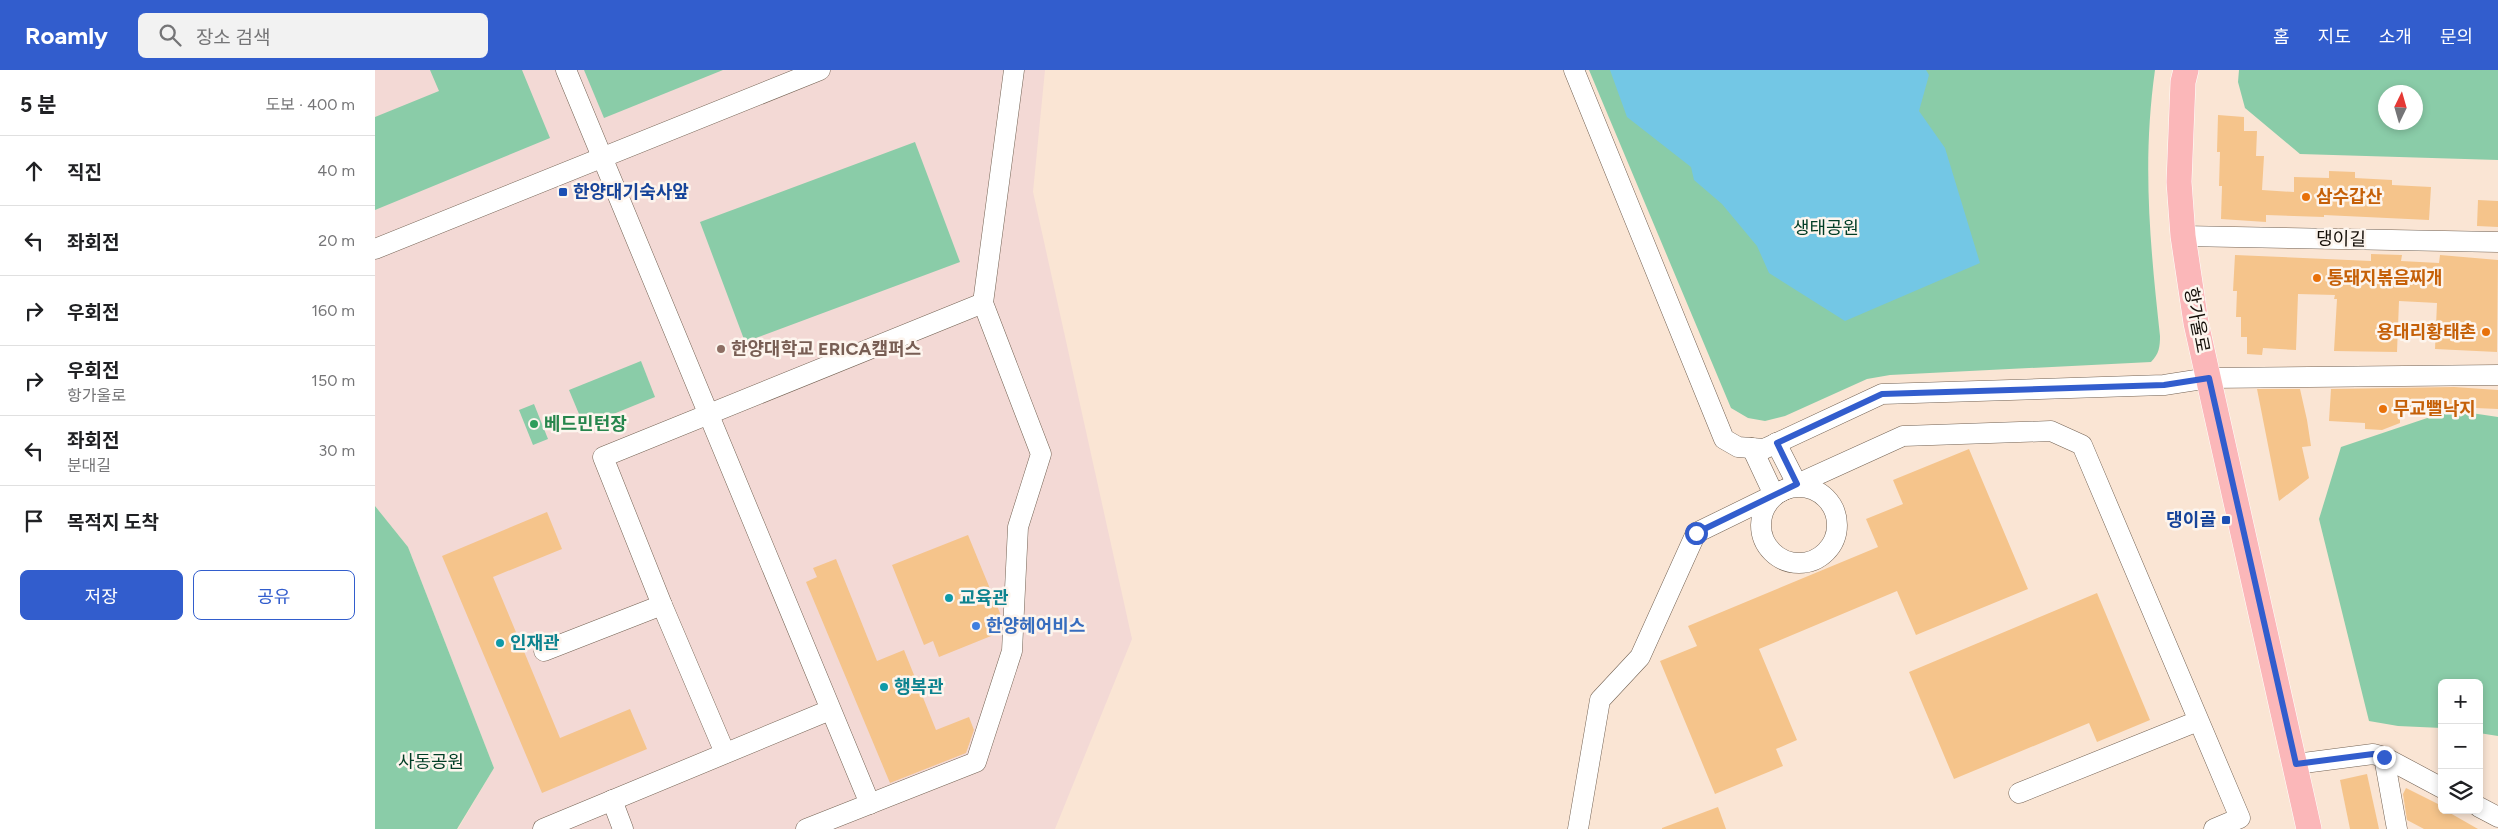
<!DOCTYPE html>
<html lang="ko">
<head>
<meta charset="utf-8">
<style>
	:root { --surface:#fff; --page:#f2f2f2; --text:#202124; --muted:#757577; --line:#e0e0e0; --accent:#325dcd }
	body { margin:0; font-family:Figtree,"Noto Sans KR",sans-serif; background:var(--page); color:var(--text) }
	.controls { position:absolute; right:15px; bottom:15px; display:grid; overflow:hidden; border-radius:8px; box-shadow:0 2px 8px #0003 }
	.controls button { width:45px; height:45px; display:grid; place-items:center; padding:0; border:0; border-bottom:1px solid var(--line); background:var(--surface); color:var(--text); font:25px sans-serif }
	.compass { position:absolute; left:2003px; top:15px; width:45px; height:45px; border-radius:50%; background:var(--surface); box-shadow:0 2px 8px #0003; rotate:5deg }
	.stop { position:absolute; width:15px; height:15px; margin:-11px; border:4px solid #325dcd; border-radius:50%; background:#fff }
	.stop.end { background:#325dcd; border-color:#fff; box-shadow:0 1px 5px #0008 }
	.list { margin:0; padding:0; list-style:none }
	h2 { display:flex; justify-content:space-between; align-items:center; height:65px; margin:0; padding:0 20px; font-size:21px }
	h2 small { font-size:16px; font-weight:400; color:var(--muted) }
	.list li { display:grid; grid-template-columns:32px 1fr auto; gap:15px; align-items:center; box-sizing:border-box; height:70px; padding:0 20px; border-top:1px solid var(--line) }
	.list b { display:block; font-size:19px; white-space:nowrap }
	.list p { margin:0; font-size:16px; white-space:nowrap; color:var(--muted) }
	.list em { font-size:16px; font-style:normal; color:var(--muted) }
	.actions { display:flex; gap:10px; padding:15px 20px }
	.actions a { flex:1; padding:11px 0; border:1px solid var(--accent); border-radius:8px; text-align:center; font-size:18px; color:var(--accent) }
	.actions .main { background:var(--accent); color:#fff }
	.icon { flex:none; width:28px; height:28px; fill:none; stroke:currentColor; stroke-width:2; stroke-linecap:round; stroke-linejoin:round }
	.map { position:relative; flex:none; width:2123px; height:759px; overflow:hidden }
	header { display:flex; align-items:center; gap:30px; box-sizing:border-box; height:70px; padding:0 25px; background:var(--accent); color:#fff }
	header strong { font-size:24px }
	nav { display:flex; gap:28px; margin-inline-start:auto; font-size:18px }
	.search { width:350px; height:45px; background:var(--page); display:flex; align-items:center; gap:12px; box-sizing:border-box; padding:0 18px; border-radius:8px; color:var(--muted); font-size:19px }
	main { display:flex }
	aside { flex:1; background:var(--surface) }
	.map>svg:first-child { display:block }
	.education { fill:#f3d9d5 }
	.green { fill:#8acca8; fill-rule:evenodd }
	.water { fill:#73c7e5 }
	.building { fill:#f5c48b }
	.lines { fill:none; stroke-linecap:round; stroke-linejoin:round }
	.minor-casing { stroke:#736253; stroke-width:21 }
	.major-casing { stroke:#fff; stroke-width:26 }
	.minor { stroke:#fff; stroke-width:20 }
	.major { stroke:#fbb7b9; stroke-width:25 }
	.route { stroke:#325dcd; stroke-width:6 }
	.transit-dot { fill:#1a4fb4; stroke:#fdf5ee; stroke-width:2 }
	.food-dot { fill:#e8710a; stroke:#fdf5ee; stroke-width:2 }
	.education-dot { fill:#8d6e63; stroke:#fdf5ee; stroke-width:2 }
	.leisure-dot { fill:#2e9e5b; stroke:#fdf5ee; stroke-width:2 }
	.culture-dot { fill:#0f9aa8; stroke:#fdf5ee; stroke-width:2 }
	.shop-dot { fill:#3f7fe0; stroke:#fdf5ee; stroke-width:2 }
	.labels { text-anchor:middle; dominant-baseline:central; stroke-width:5; stroke-linejoin:round; paint-order:stroke }
	.transit-label { font-size:18px; font-weight:bold; fill:#164399; stroke:#fdf5ee; text-anchor:start }
	.food-label { font-size:18px; font-weight:bold; fill:#c56008; stroke:#fdf5ee; text-anchor:start }
	.park-label { font-size:18px; fill:#003d25; stroke:#fdf5ee }
	.street-label { font-size:18px; fill:#150f09; stroke:#fdf5ee }
	.education-label { font-size:18px; font-weight:bold; fill:#785e54; stroke:#fdf5ee; text-anchor:start }
	.leisure-label { font-size:18px; font-weight:bold; fill:#27864d; stroke:#fdf5ee; text-anchor:start }
	.culture-label { font-size:18px; font-weight:bold; fill:#0d838f; stroke:#fdf5ee; text-anchor:start }
	.shop-label { font-size:18px; font-weight:bold; fill:#366cbe; stroke:#fdf5ee; text-anchor:start }
</style>
</head>
<body>
<header>
<strong>Roamly</strong>
<div class="search"><svg class="icon" aria-label="search" viewBox="0 0 24 24"><circle cx="10" cy="10" r="6"/><path d="M15 15l6 6"/></svg>장소 검색</div>
<nav><a>홈</a><a>지도</a><a>소개</a><a>문의</a></nav>
</header>
<main>
<aside>
<h2>5 분<small>도보 · 400 m</small></h2>
<ul class="list">
<li><svg class="icon" aria-label="ahead" viewBox="0 0 24 24"><path d="M12 20V5M6 11l6-6 6 6"/></svg><div><b>직진</b></div><em>40 m</em></li>
<li><svg class="icon" aria-label="left" viewBox="0 0 24 24"><path d="M17 20v-9H6M10 6l-5 5 5 5"/></svg><div><b>좌회전</b></div><em>20 m</em></li>
<li><svg class="icon" aria-label="right" viewBox="0 0 24 24"><path d="M7 20v-9h11M14 6l5 5-5 5"/></svg><div><b>우회전</b></div><em>160 m</em></li>
<li><svg class="icon" aria-label="right" viewBox="0 0 24 24"><path d="M7 20v-9h11M14 6l5 5-5 5"/></svg><div><b>우회전</b><p>항가울로</p></div><em>150 m</em></li>
<li><svg class="icon" aria-label="left" viewBox="0 0 24 24"><path d="M17 20v-9H6M10 6l-5 5 5 5"/></svg><div><b>좌회전</b><p>분대길</p></div><em>30 m</em></li>
<li><svg class="icon" aria-label="arrive" viewBox="0 0 24 24"><path d="M6 21V4h12l-3 4 3 4H6"/></svg><div><b>목적지 도착</b></div></li>
</ul>
<div class="actions"><a class="main">저장</a><a>공유</a></div>
</aside>
<div class="map">
<svg width="2123" height="759" viewBox="0 0 2123 759">
	<rect width="100%" height="100%" fill="#fae5d4"/>
	<polygon class="education" points="0,0 670,0 658,122 757,569 680,759 83,759 119,698 33,477 0,436"/>
	<g class="green">
		<polygon points="55,0 147,0 175,68 0,140 0,47 64,21"/>
		<polygon points="209,0 348,0 229,48"/>
		<path d="M1214 0H1780C1767 92 1775 174 1785 266 1785 277 1784 284 1776 292L1515 305 1492 309 1410 346 1390 351 1373 348 1356 338Z"/>
		<path d="M1864 0H2123V90L1925 84 1870 38 1863 12ZM2010 22H2040V52H2010Z"/>
		<polygon points="540,72 585,192 370,272 325,152"/>
		<polygon points="266,291 280,327 209,356 194,320"/>
		<polygon points="159,334 173,369 158,375 144,340"/>
		<polygon points="2076,340 2123,347 2123,666 2104,663 2104,613 2067,613 2067,658 2023,656 1994,651 1944,449 1966,377"/>
		<polygon points="0,436 33,477 119,698 82,759 0,759"/>
	</g>
	<polygon class="water" points="1235,0 1551,0 1554,5 1544,41 1570,78 1605,193 1470,251 1394,203 1382,176 1347,134 1319,110 1316,97 1252,47"/>
	<g class="building">
		<polygon points="1843,45 1869,47 1869,61 1882,61 1881,86 1889,86 1887,120 1919,122 1919,107 1954,108 1954,101 1980,102 1980,108 2017,110 2017,115 2056,117 2054,150 1949,145 1949,147 1891,145 1891,152 1846,149 1847,116 1844,116 1845,82 1842,82"/>
		<polygon points="2103,130 2123,131 2123,157 2102,156"/>
		<polygon points="1996,184 2027,185 2026,191 2064,193 2065,185 2123,190 2122,282 2060,279 2062,233 2024,231 2022,282 1959,281 1962,229 1959,229 1960,225 1923,224 1921,280 1888,278 1887,285 1872,284 1872,267 1866,267 1866,247 1861,247 1862,221 1858,221 1860,185 1996,191"/>
		<polygon points="2079,317 2123,320 2123,339 2078,337 2060,337 2060,342 2025,340 2025,353 2007,360 1990,359 1990,353 1954,351 1956,319"/>
		<polygon points="1882,319 1925,319 1932,350 1936,376 1927,377 1934,408 1904,431"/>
		<polygon points="1594,379 1653,519 1541,565 1522,521 1384,579 1422,670 1401,679 1408,696 1340,724 1285,591 1322,576 1313,556 1503,477 1491,449 1528,434 1518,410"/>
		<polygon points="172,442 187,479 118,507 185,668 255,639 272,679 167,723 67,486"/>
		<polygon points="593,465 627,548 626,562 564,587 558,571 549,575 517,495"/>
		<polygon points="461,489 502,591 529,580 561,660 594,647 599,660 591,683 515,713 431,512 442,507 438,498"/>
		<polygon points="1722,523 1775,650 1722,672 1714,653 1579,709 1534,602"/>
		<polygon points="1992,704 2004,759 1975,759 1965,710"/>
		<polygon points="2031,718 2067,736 2067,740 2076,741 2075,743 2103,759 2049,759 2032,750 2028,724"/>
		<polygon points="1343,737 1351,759 1287,759 1287,758"/>
	</g>
	<g class="lines">
		<defs>
			<g id="minor">
				<polyline points="191,0 495,734"/>
				<polyline points="1199,0 1349,369 1363,377 1389,379 1507,324 1789,315 1834,308 2123,305"/>
				<polyline points="1808,166 2123,172"/>
				<polyline points="0,179 445,0"/>
				<polyline points="1401,373 1422,414"/>
				<polyline points="1377,378 1399,425"/>
				<circle cx="1424" cy="455" r="38"/>
				<polyline points="169,581 287,535"/>
				<polyline points="350,683 287,535 228,387 608,233"/>
				<polyline points="2009,687 2022,759"/>
				<polyline points="1921,694 1998,684 2009,687 2067,718"/>
				<polyline points="1644,723 1823,651"/>
				<polyline points="237,730 248,759"/>
				<polyline points="2104,737 2123,747"/>
				<polyline points="168,759 455,640"/>
				<polyline points="431,759 601,692 637,581 643,457 666,384 608,233 639,0"/>
				<polyline points="1203,759 1225,630 1265,587 1321,463 1407,421 1528,366 1676,361 1707,375 1865,748 1839,759"/>
			</g>
			<polyline id="major" points="1811,0 1808,12 1804,112 1808,166 1821,253 1934,759"/>
		</defs>
		<use href="#minor" class="minor-casing"/>
		<use href="#major" class="major-casing"/>
		<use href="#minor" class="minor"/>
		<use href="#major" class="major"/>
	</g>
	<g class="lines">
		<polyline class="route" points="1321,463 1422,414 1402,373 1507,324 1789,315 1834,308 1921,694 1998,684 2009,687"/>
	</g>
	<g class="transit-dot">
		<rect x="183" y="117" width="10" height="10" rx="2.5"/>
		<rect x="1846" y="445" width="10" height="10" rx="2.5"/>
	</g>
	<g class="food-dot">
		<circle cx="1931" cy="127" r="5"/>
		<circle cx="1942" cy="208" r="5"/>
		<circle cx="2111" cy="262" r="5"/>
		<circle cx="2008" cy="339" r="5"/>
	</g>
	<circle class="education-dot" cx="346" cy="279" r="5"/>
	<circle class="leisure-dot" cx="159" cy="354" r="5"/>
	<g class="culture-dot">
		<circle cx="574" cy="528" r="5"/>
		<circle cx="125" cy="573" r="5"/>
		<circle cx="509" cy="617" r="5"/>
	</g>
	<circle class="shop-dot" cx="601" cy="556" r="5"/>
	<g class="labels">
		<g class="transit-label">
			<text x="198" y="122">한양대기숙사앞</text>
			<text x="1841" y="450" text-anchor="end">댕이골</text>
		</g>
		<g class="food-label">
			<text x="1941" y="127">삼수갑산</text>
			<text x="1952" y="208">통돼지볶음찌개</text>
			<text x="2101" y="262" text-anchor="end">용대리황태촌</text>
			<text x="2018" y="339">무교뻘낙지</text>
		</g>
		<g class="park-label">
			<text x="1451" y="158">생태공원</text>
			<text x="56" y="692">사동공원</text>
		</g>
		<g class="street-label">
			<text transform="translate(1966 169) rotate(1)">댕이길</text>
			<text transform="translate(1822 250) rotate(79)">항가울로</text>
		</g>
		<g class="education-label">
			<text x="356" y="279">한양대학교 ERICA캠퍼스</text>
		</g>
		<g class="leisure-label">
			<text x="169" y="354">베드민턴장</text>
		</g>
		<g class="culture-label">
			<text x="584" y="528">교육관</text>
			<text x="135" y="573">인재관</text>
			<text x="519" y="617">행복관</text>
		</g>
		<g class="shop-label">
			<text x="611" y="556">한양헤어비스</text>
		</g>
	</g>
</svg>
<div class="controls">
<button>+</button>
<button>−</button>
<button><svg class="icon" aria-label="layers" viewBox="0 0 24 24"><path d="M12 4l9 5-9 5-9-5zM3 14l9 5 9-5"/></svg></button>
</div>
<svg class="compass" viewBox="-18 -18 36 36"><path d="M0-13l5 13h-10z" fill="#e53935"/><path d="M0 13l5-13h-10z" fill="#757577"/></svg>
<div class="stop" style="left:1321px;top:463px"></div>
<div class="stop end" style="left:2009px;top:687px"></div>
</div>
</main>
</body>
</html>
